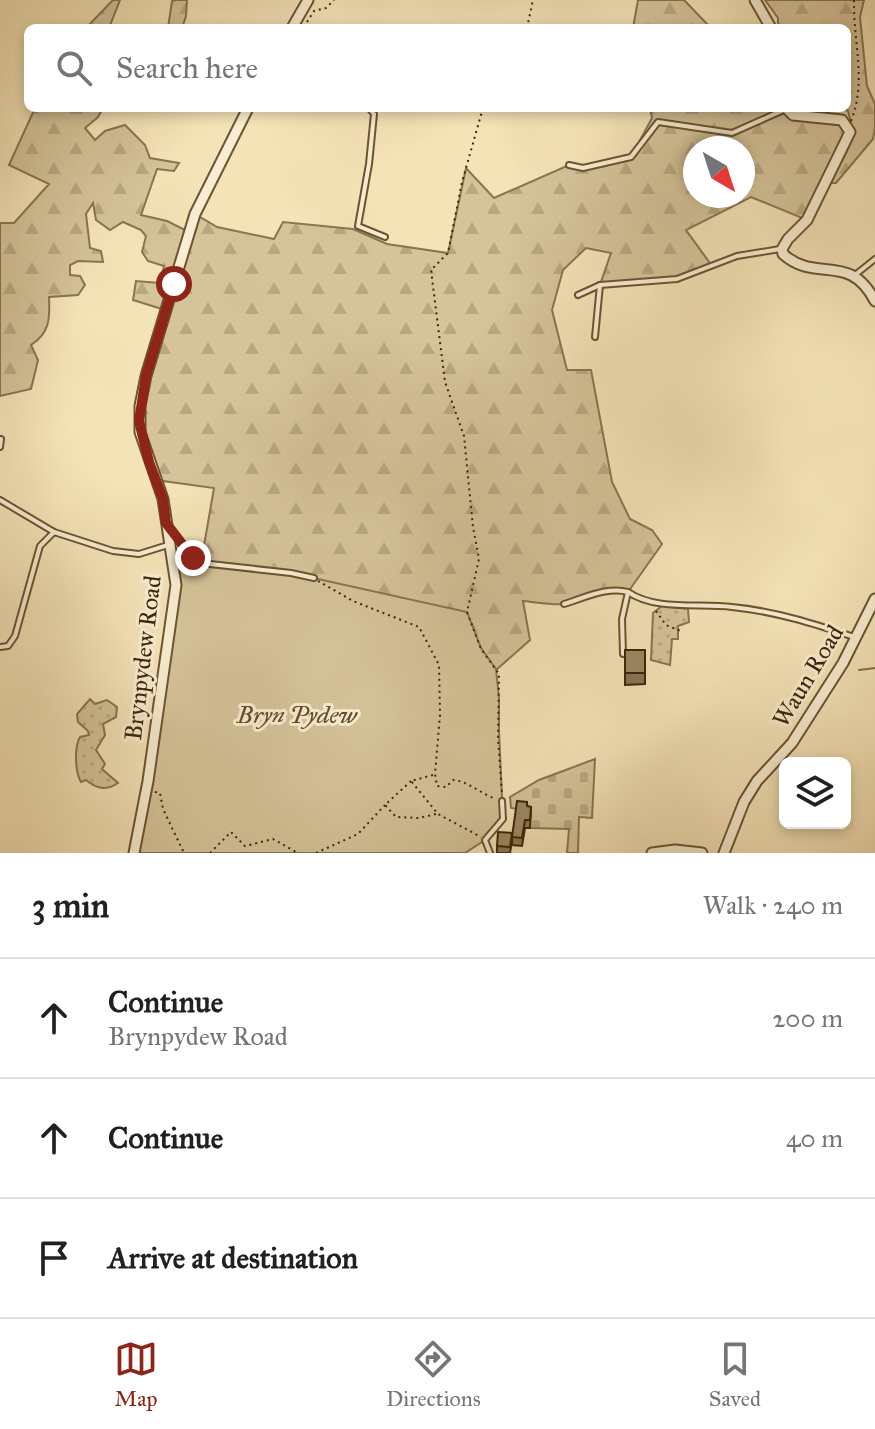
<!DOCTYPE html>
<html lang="en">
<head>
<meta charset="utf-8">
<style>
	:root { --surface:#fff; --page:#f2f2f2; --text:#202124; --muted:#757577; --line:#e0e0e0; --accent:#8f2418 }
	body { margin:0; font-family:"IM FELL Great Primer",serif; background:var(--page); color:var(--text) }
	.controls { position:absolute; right:24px; bottom:24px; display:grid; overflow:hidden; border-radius:12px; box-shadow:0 4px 12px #0003 }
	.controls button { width:72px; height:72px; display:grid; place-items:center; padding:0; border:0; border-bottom:2px solid var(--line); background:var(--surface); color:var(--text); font:40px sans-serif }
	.compass { position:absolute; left:683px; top:136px; width:72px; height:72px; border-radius:50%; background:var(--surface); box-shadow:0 4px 12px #0003; rotate:141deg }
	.stop { position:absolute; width:24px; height:24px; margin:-18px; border:6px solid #8f2418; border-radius:50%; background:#fff }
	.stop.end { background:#8f2418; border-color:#fff; box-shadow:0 2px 8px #0008 }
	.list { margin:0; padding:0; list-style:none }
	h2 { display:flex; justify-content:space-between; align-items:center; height:104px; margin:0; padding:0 32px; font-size:34px }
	h2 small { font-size:26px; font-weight:400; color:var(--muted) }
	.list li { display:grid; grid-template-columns:52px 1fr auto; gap:24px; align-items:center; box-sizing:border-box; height:120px; padding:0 32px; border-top:2px solid var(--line) }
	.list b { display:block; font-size:30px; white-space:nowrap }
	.list p { margin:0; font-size:26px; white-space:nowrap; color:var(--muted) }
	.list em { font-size:26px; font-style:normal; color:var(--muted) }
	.icon { flex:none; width:44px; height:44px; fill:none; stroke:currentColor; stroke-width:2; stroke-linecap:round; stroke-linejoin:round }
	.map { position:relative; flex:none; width:875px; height:853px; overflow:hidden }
	.search { position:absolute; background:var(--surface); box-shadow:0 4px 12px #0003; left:24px; right:24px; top:24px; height:88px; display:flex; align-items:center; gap:20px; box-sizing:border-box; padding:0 28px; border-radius:12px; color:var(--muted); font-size:30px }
	.sheet { height:464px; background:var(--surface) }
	nav { display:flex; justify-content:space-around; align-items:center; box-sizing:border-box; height:112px; border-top:2px solid var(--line); background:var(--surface); font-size:22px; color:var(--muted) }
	nav a { display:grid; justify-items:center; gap:4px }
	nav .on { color:var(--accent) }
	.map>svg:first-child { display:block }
	.grass { fill:url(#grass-dots); stroke:#897450; stroke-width:2 }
	.forest { fill:url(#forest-firs); stroke:#897450; stroke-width:2; fill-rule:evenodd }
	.cemetery { fill:url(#cemetery-stones); stroke:#897450; stroke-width:2 }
	.park { fill:#d5c399; stroke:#897450; stroke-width:2 }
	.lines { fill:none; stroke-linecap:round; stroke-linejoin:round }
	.stream { stroke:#86704d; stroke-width:2 }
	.service-casing { stroke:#6b5433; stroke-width:8 }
	.minor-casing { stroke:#6b5433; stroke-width:13 }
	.path { stroke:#3d2507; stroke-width:2; stroke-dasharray:2 4; stroke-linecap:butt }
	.service { stroke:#f8edd0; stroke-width:4 }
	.minor { stroke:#f8edd0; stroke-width:9 }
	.wall { fill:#867555; stroke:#3d2507; stroke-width:2 }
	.building { fill:#9c8863; stroke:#3d2507; stroke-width:2 }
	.route { stroke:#8f2418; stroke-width:10 }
	.labels { text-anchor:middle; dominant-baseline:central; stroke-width:6; stroke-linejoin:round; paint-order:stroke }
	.street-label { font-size:24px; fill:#3d2507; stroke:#f8edd0 }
	.park-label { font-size:24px; font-style:italic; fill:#634c2c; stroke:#f8edd0 }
</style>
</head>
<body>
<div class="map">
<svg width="875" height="853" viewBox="0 0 875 853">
	<defs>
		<pattern id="grass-dots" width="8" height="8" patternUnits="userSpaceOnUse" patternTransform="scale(2)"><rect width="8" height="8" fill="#d5c399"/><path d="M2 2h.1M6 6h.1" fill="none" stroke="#b8a782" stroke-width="1.8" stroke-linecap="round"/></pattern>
		<pattern id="forest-firs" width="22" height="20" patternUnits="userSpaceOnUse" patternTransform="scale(2)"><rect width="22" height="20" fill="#d5c399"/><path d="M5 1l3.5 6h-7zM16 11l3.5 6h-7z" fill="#b8a782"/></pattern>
		<pattern id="cemetery-stones" width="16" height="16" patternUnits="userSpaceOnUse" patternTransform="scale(2)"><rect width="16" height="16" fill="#d5c399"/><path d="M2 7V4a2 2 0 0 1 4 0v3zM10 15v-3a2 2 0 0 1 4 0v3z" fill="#b8a782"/></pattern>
	</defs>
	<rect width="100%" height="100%" fill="#f4e3b7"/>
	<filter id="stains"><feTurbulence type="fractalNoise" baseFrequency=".0025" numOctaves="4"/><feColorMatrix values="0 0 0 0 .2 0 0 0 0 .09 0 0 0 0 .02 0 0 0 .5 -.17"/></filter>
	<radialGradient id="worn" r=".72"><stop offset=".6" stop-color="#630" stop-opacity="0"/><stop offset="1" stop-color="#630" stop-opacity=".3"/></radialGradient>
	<g class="grass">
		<polygon points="663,605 688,609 689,622 678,626 678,639 672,639 670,665 651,660 653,613"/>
		<path d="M90 699 95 704 107 700 117 707 116 717 103 724 105 735 96 750 105 764 102 769 118 783C106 791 97 789 86 780L81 782C75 772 74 747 80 737L89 735 88 731 78 722 77 714Z"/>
	</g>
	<g class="forest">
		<polygon points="113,0 120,0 109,28 86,28"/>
		<polygon points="176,0 187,0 186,16 182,28 168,28 172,1"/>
		<polygon points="638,0 684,0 711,28 633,28"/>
		<path d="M765 0H864L860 17 867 86 875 104V128L873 139 836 183H828C844 158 858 141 848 111L842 108H847V28H778V18Z"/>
		<path d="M35 108H103L98 117 85 128 95 140 105 131 125 125 145 145 150 158 179 163 174 171 157 169 141 215 167 221 189 232 195 214 217 227 274 239 283 222 353 229 387 244 448 253 466 168 494 198 569 165 583 168 631 157 652 118 650 108 786 109 794 115 842 120 849 127 807 220 751 197 686 230 712 266 677 279 600 285 611 253 586 248 563 270 552 310 567 370H591L612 482 630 519 652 530 662 544 628 592C603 587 586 602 563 604 550 605 536 602 523 601L530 640 469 694 201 563 214 488 156 480 139 421 165 310 133 300 136 281 160 283 164 266 148 261 142 252 146 236 141 230 123 222 110 230 96 220 93 203 86 214 90 248 101 251 103 262 78 261 70 265V275L80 276 85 285 78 295 49 297C50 318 50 333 31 345L38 360 31 389 0 396V223H14L49 184 9 165ZM695 148H743V196H695Z"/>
	</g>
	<polygon class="cemetery" points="595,759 592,818 579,817 578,853 567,853 569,829 530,828 531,811 511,808 510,797 539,780"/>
	<polygon class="park" points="193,558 202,563 291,573 467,612 481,648 496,669 499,698 499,731 503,819 485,840 465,853 134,853 176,586 173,564"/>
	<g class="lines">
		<polyline class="stream" points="859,670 875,668"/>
		<defs>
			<g id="service">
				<polyline points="369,108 374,114 369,164 358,226 385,237"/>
				<polyline points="569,165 583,168 631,157 658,122 732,133 786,109"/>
				<polyline points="855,275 875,259"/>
				<polyline points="578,295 600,285 677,279 737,256 780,249"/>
				<polyline points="595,337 600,285"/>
				<polyline points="0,447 1,439"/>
				<polyline points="0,500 54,532 113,551 139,554 168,545"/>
				<polyline points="172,531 185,550 201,563 291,573 314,578"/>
				<path d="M564 604C584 598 608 586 628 592"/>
				<polyline points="0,647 8,646 15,636 40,546 54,532"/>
				<path d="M623 654 622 619 628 592C656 611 699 603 732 607 774 611 815 624 854 637"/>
				<polyline points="490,853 485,840 503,819 502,801"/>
			</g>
			<g id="minor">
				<polyline points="755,0 771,28"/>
				<polyline points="292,28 308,0"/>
				<path d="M786 108 793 115 842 120 850 132 807 220 788 239 782 249 783 254C816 284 849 251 875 301"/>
				<polyline points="134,853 148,781 176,585 163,499 140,432 140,406 146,376 195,214 248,108"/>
				<polyline points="652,853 675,850 702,853"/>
				<polyline points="724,853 744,802 757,781 792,743 843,663 875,599"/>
			</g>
		</defs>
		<use href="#service" class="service-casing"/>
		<use href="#minor" class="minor-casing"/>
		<g class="path">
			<polyline points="307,22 314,11 326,8 334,0"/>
			<polyline points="527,28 533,0"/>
			<polyline points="483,108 462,182 448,253 431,270 445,382 464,436 473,527 479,559 467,612 481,649 499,674 498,738 502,794"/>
			<path d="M851 121C867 81 853 42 854 0"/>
			<path d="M318 581 353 601 419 627 439 665 440 715 435 774 437 786 446 787 453 780C468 781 481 794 496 799"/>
			<polyline points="656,611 666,625 683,632"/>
			<polyline points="433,775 411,781 438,814 481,837"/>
			<polyline points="411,781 385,805 396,817 419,818 436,814"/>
			<polyline points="155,792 160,793 163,809 184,853"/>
			<polyline points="210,853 231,832 245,846 273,839 298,853"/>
			<polyline points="316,853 358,834 385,805"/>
		</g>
		<use href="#service" class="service"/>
		<use href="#minor" class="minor"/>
	</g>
	<g class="wall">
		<polygon points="625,650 645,650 645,684 625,685"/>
		<polygon points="527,806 531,807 530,828 525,828 522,846 512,845 512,837"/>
		<polygon points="512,841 510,853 497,853 497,846"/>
	</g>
	<g class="building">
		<rect x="625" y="650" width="20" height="23"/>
		<polygon points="517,801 527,802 527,806 531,807 530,820 525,820 522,838 512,837"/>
		<polygon points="498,832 512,833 510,847 497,846"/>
	</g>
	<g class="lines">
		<polyline class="route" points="174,284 146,376 139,421 149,462 163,499 166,523 193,558"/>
	</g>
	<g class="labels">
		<g class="street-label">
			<text transform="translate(143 658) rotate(-83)">Brynpydew Road</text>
			<text transform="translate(808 676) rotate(-59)">Waun Road</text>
		</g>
		<g class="park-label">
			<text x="297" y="715">Bryn Pydew</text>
		</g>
	</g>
	<rect width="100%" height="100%" filter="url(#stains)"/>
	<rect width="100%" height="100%" fill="url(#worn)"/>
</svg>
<div class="controls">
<button><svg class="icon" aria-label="layers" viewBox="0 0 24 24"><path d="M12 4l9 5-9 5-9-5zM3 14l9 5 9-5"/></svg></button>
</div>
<svg class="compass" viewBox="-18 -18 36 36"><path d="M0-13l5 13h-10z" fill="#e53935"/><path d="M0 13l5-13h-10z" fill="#757577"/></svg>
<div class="stop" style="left:174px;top:284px"></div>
<div class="stop end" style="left:193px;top:558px"></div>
<div class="search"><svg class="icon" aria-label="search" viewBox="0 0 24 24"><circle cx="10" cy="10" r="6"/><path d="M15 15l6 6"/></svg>Search here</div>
</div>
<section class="sheet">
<h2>3 min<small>Walk · 240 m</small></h2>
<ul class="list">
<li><svg class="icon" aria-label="ahead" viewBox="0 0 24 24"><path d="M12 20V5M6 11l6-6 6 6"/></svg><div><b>Continue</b><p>Brynpydew Road</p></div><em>200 m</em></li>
<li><svg class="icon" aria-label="ahead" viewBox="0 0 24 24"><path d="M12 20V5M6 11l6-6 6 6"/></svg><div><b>Continue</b></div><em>40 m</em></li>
<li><svg class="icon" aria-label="arrive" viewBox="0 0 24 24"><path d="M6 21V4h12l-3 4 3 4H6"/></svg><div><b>Arrive at destination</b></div></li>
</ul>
</section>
<nav>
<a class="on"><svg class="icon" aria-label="map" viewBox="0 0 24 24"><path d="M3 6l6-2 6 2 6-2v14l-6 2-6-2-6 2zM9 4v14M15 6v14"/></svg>Map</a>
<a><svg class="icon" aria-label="directions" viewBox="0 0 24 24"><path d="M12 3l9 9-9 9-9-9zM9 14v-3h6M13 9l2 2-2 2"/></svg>Directions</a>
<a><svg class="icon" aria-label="saved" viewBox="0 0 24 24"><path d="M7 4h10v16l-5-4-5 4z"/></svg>Saved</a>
</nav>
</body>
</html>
